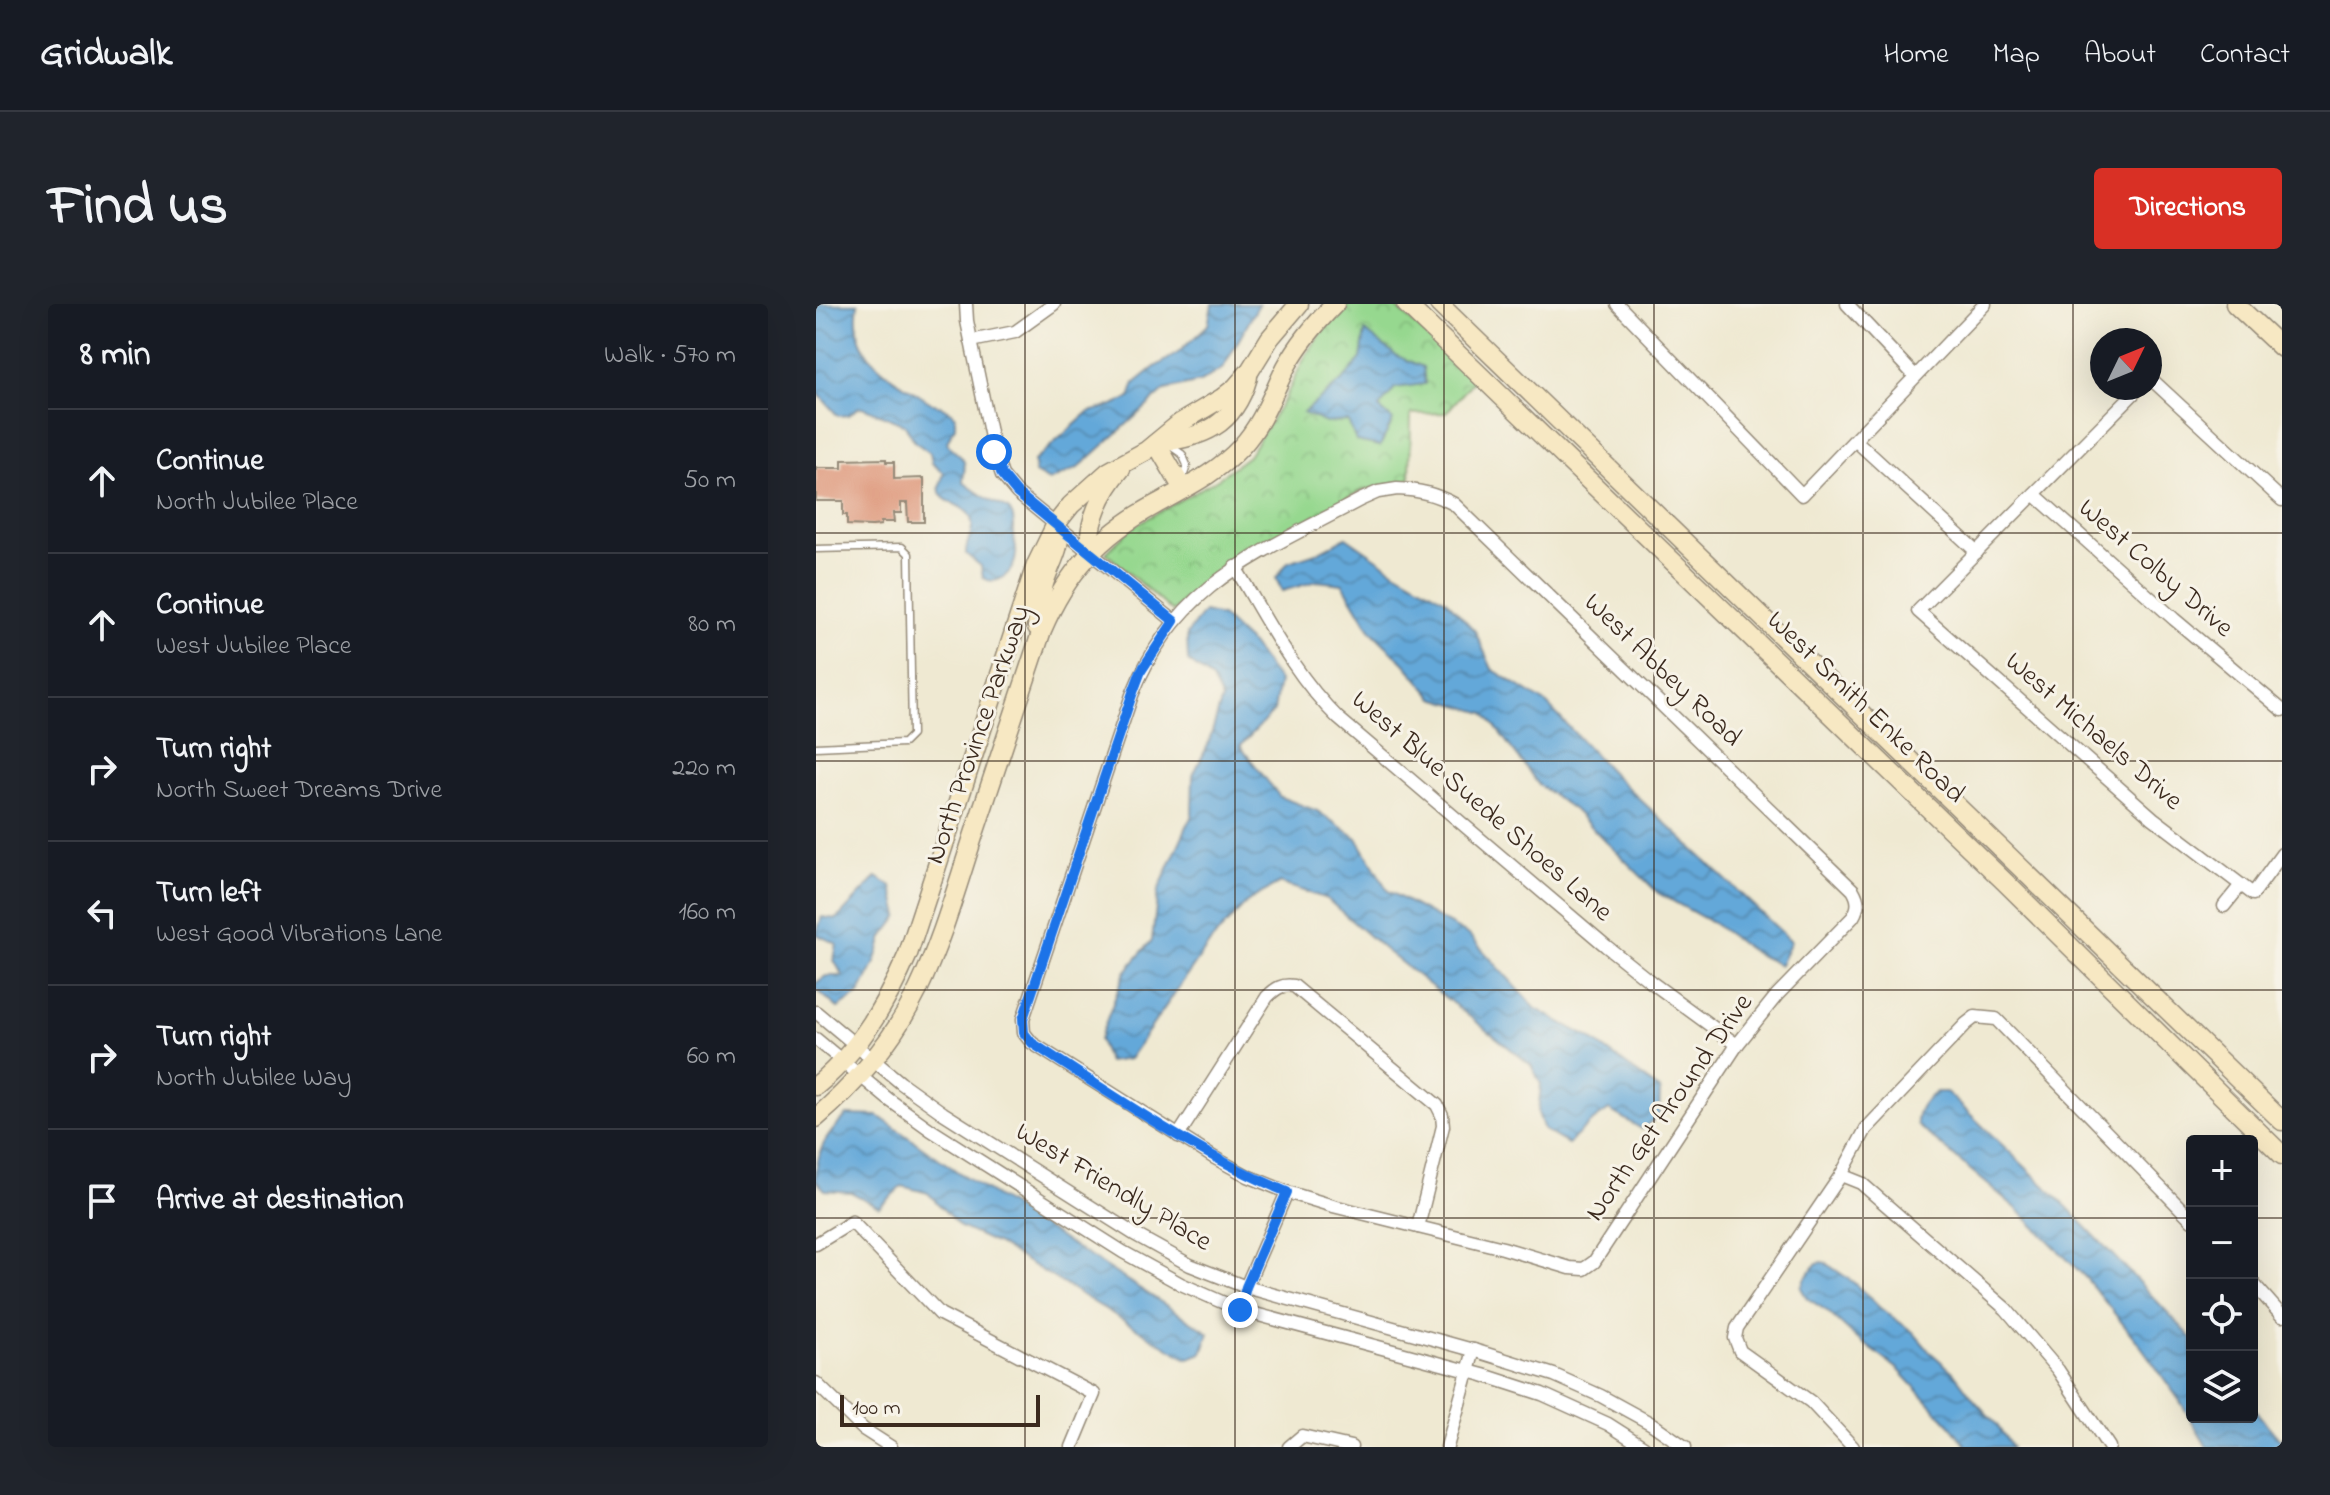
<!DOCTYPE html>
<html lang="en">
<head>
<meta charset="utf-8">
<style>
	:root { --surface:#171b24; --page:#20242c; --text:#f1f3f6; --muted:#9ea1a6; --line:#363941; --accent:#d93025 }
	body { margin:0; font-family:"Indie Flower",sans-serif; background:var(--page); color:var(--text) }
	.controls { position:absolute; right:24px; bottom:24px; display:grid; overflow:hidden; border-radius:8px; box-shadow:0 8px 32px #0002 }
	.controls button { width:72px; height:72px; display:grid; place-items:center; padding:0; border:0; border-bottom:2px solid var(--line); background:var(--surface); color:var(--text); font:40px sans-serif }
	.compass { position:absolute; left:1274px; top:24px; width:72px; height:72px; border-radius:50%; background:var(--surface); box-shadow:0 8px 32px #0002; rotate:47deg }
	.scale { position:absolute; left:24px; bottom:20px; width:200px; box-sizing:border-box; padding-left:8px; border:4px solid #3b2a1e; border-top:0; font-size:22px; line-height:28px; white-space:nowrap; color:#3b2a1e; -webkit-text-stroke:6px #f7f3e8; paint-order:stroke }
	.stop { position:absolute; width:24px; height:24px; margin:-18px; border:6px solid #1a73e8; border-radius:50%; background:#fff }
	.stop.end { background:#1a73e8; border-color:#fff; box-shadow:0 2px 8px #0008 }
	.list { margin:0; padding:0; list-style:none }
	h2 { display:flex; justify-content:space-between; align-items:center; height:104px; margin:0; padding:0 32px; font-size:34px }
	h2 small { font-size:26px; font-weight:400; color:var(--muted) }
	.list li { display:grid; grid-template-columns:52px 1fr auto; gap:24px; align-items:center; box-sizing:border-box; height:144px; padding:0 32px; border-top:2px solid var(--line) }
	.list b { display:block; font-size:30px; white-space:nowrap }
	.list p { margin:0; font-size:26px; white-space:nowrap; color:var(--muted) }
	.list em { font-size:26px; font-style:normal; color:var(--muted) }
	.icon { flex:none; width:44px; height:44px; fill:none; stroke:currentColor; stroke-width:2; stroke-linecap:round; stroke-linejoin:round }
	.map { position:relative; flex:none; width:1466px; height:1143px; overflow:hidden; border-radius:8px }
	header { display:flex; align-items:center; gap:48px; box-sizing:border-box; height:112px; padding:0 40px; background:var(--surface); border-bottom:2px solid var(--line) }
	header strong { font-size:38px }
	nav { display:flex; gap:44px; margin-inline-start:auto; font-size:28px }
	.intro { display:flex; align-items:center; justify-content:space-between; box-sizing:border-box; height:192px; padding:0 48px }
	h1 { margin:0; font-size:56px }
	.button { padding:20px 36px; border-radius:8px; background:var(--accent); color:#fff; font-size:28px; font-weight:700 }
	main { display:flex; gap:48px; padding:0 48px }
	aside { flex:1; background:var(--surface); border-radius:8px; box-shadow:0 8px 32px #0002 }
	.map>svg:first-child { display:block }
	.park { fill:url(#park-crowns); stroke:#688156; stroke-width:2 }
	.water { fill:url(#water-waves); stroke:#50697c; stroke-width:2 }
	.building { fill:#dc8f71 }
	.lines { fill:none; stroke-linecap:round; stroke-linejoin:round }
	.lane-casing { stroke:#958a78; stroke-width:9 }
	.street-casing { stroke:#958a78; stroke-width:15 }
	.secondary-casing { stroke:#958a78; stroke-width:21 }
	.lane { stroke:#fff; stroke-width:6 }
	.street { stroke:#fff; stroke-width:12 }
	.secondary { stroke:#f7e8c3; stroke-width:18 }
	.route { stroke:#1a73e8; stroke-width:10 }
	.grid { fill:none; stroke:#3b2a1e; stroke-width:2; stroke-opacity:0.55 }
	.labels { text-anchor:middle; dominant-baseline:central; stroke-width:6; stroke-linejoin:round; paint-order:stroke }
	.street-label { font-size:28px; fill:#3b2a1e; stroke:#f7f3e8 }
</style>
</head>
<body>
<header>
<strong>Gridwalk</strong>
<nav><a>Home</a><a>Map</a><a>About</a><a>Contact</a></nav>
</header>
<div class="intro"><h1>Find us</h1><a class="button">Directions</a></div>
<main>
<aside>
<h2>8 min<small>Walk · 570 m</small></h2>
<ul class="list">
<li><svg class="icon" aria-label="ahead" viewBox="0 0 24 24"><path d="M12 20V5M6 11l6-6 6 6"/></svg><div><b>Continue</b><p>North Jubilee Place</p></div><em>50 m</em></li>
<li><svg class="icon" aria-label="ahead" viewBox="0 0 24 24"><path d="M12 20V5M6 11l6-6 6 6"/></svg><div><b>Continue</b><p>West Jubilee Place</p></div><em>80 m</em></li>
<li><svg class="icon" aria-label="right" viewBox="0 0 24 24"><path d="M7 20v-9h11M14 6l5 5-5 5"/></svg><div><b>Turn right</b><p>North Sweet Dreams Drive</p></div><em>220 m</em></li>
<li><svg class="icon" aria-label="left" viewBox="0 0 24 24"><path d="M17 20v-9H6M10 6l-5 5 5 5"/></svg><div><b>Turn left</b><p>West Good Vibrations Lane</p></div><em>160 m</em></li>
<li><svg class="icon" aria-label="right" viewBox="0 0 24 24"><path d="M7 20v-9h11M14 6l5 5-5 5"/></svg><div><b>Turn right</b><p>North Jubilee Way</p></div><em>60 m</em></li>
<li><svg class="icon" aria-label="arrive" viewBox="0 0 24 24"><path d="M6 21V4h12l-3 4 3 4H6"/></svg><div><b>Arrive at destination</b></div></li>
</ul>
</aside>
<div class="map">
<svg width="1466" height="1143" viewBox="0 0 1466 1143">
	<defs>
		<pattern id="park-crowns" width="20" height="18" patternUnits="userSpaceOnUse" patternTransform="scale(2)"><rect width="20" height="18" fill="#96d88f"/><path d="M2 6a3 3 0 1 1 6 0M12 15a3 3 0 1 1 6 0" fill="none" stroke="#82ba7b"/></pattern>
		<pattern id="water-waves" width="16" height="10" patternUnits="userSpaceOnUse" patternTransform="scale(2)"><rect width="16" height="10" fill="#64a8d9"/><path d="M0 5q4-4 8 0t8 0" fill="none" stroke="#5489af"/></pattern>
	</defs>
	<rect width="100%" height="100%" fill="#f7f3e8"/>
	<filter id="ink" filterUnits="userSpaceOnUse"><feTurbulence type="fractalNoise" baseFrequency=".0125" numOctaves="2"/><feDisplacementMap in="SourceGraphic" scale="16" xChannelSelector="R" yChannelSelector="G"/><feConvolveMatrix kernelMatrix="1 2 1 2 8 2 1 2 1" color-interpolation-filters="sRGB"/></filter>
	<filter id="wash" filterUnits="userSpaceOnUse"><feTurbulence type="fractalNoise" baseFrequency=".006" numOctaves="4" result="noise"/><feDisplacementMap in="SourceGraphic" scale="32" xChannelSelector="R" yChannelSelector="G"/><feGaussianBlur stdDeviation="1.8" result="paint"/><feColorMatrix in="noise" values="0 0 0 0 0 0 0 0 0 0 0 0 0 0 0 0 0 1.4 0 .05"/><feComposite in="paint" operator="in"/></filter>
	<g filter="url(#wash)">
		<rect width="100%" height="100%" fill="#efe9d2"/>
		<polygon class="park" points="534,0 577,0 658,76 630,109 595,110 594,178 547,186 472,226 392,274 357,308 290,249 316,223 400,176 432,152 468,96 490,51 509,24"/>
		<g class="water">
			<path d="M0 0H42C33 55 74 71 112 97 122 103 131 102 139 112V123L131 138C135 148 145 149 148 158 150 163 147 172 147 178 155 184 163 190 172 195 179 200 189 201 194 207 200 216 196 222 197 231 198 238 201 243 200 250 199 267 183 283 167 274L165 262 150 250C149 238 161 224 154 212 147 198 120 200 124 181 125 177 127 173 128 169L116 159 114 149 98 137 89 121 47 103 41 104 33 111 22 112 0 87Z"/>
			<polygon points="396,0 443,0 407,64 384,78 349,86 262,164 233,177 219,169 218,157 273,108 292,103 314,94 319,79 339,63 362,49 392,21"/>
			<polygon points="549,27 581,52 607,63 609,80 579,84 563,104 577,116 564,142 540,137 532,117 510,119 487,109 529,74 545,54"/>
			<polygon points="530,233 579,267 630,296 659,327 676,365 731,400 797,470 975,637 964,661 940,650 897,619 842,589 758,506 723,481 669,409 618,394 588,359 555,327 527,280 501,277 466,287 460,274 472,258 503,248"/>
			<polygon points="388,308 405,312 434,339 463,377 458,407 424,442 464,493 501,507 541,534 572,587 653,631 720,705 774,734 844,786 843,811 826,825 793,806 773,820 752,840 728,826 722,809 725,780 715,761 568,645 511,595 464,579 433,596 395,637 313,755 292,758 283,736 309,668 336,636 342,587 376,511 377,471 392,441 406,395 396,375 372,357 371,330"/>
			<polygon points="61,573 76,583 83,612 67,633 59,659 43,690 22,704 0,685 0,679 10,672 27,672 18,656 21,640 0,630 6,613 21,615"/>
			<path d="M1120 788H1130L1135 792 1251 903 1376 1034V1113H1436V1103L1466 1138V1143H1391L1364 1097 1324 1041 1270 974 1200 904 1101 821C1100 806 1108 796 1120 788Z"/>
			<path d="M31 811 62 812 142 868 393 1029 386 1049 371 1055 182 940 144 923 112 889 86 882 63 903 35 888 9 886 0 876C0 845 11 831 31 811Z"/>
			<polygon points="1008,958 1037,978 1064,1004 1097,1028 1114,1048 1137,1068 1159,1097 1180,1120 1196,1143 1151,1143 1134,1121 1082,1065 1038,1032 1011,1007 991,994 985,984 988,976 1001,959"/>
		</g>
		<g id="blocks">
			<polygon class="building" points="70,155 70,158 78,158 78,175 108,174 108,218 92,218 91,199 85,199 85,209 77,209 78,218 65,218 65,221 56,222 31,221 31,211 27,211 27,197 0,197 0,164 26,164 26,156"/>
		</g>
	</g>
	<g filter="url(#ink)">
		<use href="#blocks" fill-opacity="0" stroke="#958a78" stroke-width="2"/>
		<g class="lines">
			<defs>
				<g id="lane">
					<polyline points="353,141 366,150 371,161 366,177"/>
					<polyline points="0,245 86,243 93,250 96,431 88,439 0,443"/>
				</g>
				<g id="street">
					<polyline points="150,0 151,17 178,148 186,171 201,189 358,317"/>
					<polyline points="801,0 986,191 1169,0"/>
					<polyline points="1031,0 1099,72"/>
					<polyline points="155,37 199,28 238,0"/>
					<polyline points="1334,74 1466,196"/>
					<polyline points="1323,84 1102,307 1337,514 1437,590 1466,550"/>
					<polyline points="1039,136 1161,248"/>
					<path d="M581 185C603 186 619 190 638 200L1037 586C1043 596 1043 603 1037 613L961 691 921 741 778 958 768 965 754 964 687 944 517 902 471 888 432 872 397 853 216 739 208 729 207 715 316 391C360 279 445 249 544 196L562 188Z"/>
					<polyline points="1218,190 1358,315 1466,406"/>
					<path d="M419 263C451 316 478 371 522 414L790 642 835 678 921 741"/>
					<polyline points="1408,602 1425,581"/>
					<polyline points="0,708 85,779 127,809 318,930 374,961 430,983 664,1048 738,1071 785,1092 836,1120 869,1143"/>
					<polyline points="0,735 72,795 115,826 307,948 365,980 424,1006 667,1071 726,1090 792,1120 828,1143"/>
					<path d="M362 832 451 693C460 684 466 680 478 682L621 801 626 811 627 822 602 923"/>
					<polyline points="1025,871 1045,879 1190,1005 1242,1066 1293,1143"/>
					<polyline points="0,940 36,918 124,1010 278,1090 256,1143"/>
					<polyline points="1436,978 1466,1012"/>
					<polyline points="424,1006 430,983 471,888"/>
					<polyline points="0,1079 47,1125 75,1143"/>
					<polyline points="473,1143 486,1132 535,1143"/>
					<polyline points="631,1143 658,1046"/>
					<polyline points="1037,1143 995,1098 924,1047 919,1034 921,1024 1025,871 1050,825 1150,720 1159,713 1180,715 1376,916"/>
				</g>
				<g id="secondary">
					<polyline points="590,0 1190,579 1466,851"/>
					<polyline points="623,0 1466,817"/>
					<polyline points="1419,0 1466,44"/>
					<path d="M367 185 340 139C387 134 418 122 432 73"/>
					<path d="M275 248C269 220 287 186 305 165"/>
					<path d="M221 323C222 310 223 297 227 284 231 263 249 242 241 221"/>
					<path d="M0 782C42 748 71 699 92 650L220 261 240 220 255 201 292 168 330 147 364 119 406 94 420 83 433 68 454 34 483 0"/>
					<path d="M0 814C42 778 78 735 102 686 126 636 141 582 158 530 181 462 203 394 226 326 250 269 284 231 339 201 369 184 401 169 425 143 447 119 456 91 470 63 483 39 500 19 519 0"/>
				</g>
			</defs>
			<use href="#lane" class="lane-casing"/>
			<use href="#street" class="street-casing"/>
			<use href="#secondary" class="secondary-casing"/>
			<use href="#lane" class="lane"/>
			<use href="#street" class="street"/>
			<use href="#secondary" class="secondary"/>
		</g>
	</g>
	<g class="lines" filter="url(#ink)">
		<path class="route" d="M178 148 186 171 201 189 358 317 325 367 316 391 207 715 208 729 216 739C299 792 380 850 471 888L430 983 424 1006"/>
	</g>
	<path class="grid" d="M209 0V1143M419 0V1143M628 0V1143M838 0V1143M1047 0V1143M1257 0V1143M0 229H1466M0 457H1466M0 686H1466M0 914H1376M1436 914H1466"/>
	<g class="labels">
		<g class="street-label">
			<text transform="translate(1339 265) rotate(41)">West Colby Drive</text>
			<text transform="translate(846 367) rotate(44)">West Abbey Road</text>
			<text transform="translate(1049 404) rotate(44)">West Smith Enke Road</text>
			<text transform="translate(1277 428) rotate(41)">West Michaels Drive</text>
			<text transform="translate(163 431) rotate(-71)">North Province Parkway</text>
			<text transform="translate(665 503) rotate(41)">West Blue Suede Shoes Lane</text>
			<text transform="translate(854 804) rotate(-55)">North Get Around Drive</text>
			<text transform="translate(297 884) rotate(31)">West Friendly Place</text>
		</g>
	</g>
</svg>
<div class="controls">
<button>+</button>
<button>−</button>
<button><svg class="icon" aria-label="locate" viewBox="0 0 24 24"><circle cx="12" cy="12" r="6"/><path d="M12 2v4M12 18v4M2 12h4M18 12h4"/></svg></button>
<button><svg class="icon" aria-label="layers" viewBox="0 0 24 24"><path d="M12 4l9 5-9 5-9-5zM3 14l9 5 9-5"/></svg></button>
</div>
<svg class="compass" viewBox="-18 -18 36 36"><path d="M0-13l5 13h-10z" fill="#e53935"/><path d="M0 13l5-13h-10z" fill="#9ea1a6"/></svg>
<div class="scale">100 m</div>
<div class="stop" style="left:178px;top:148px"></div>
<div class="stop end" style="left:424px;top:1006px"></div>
</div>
</main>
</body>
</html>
